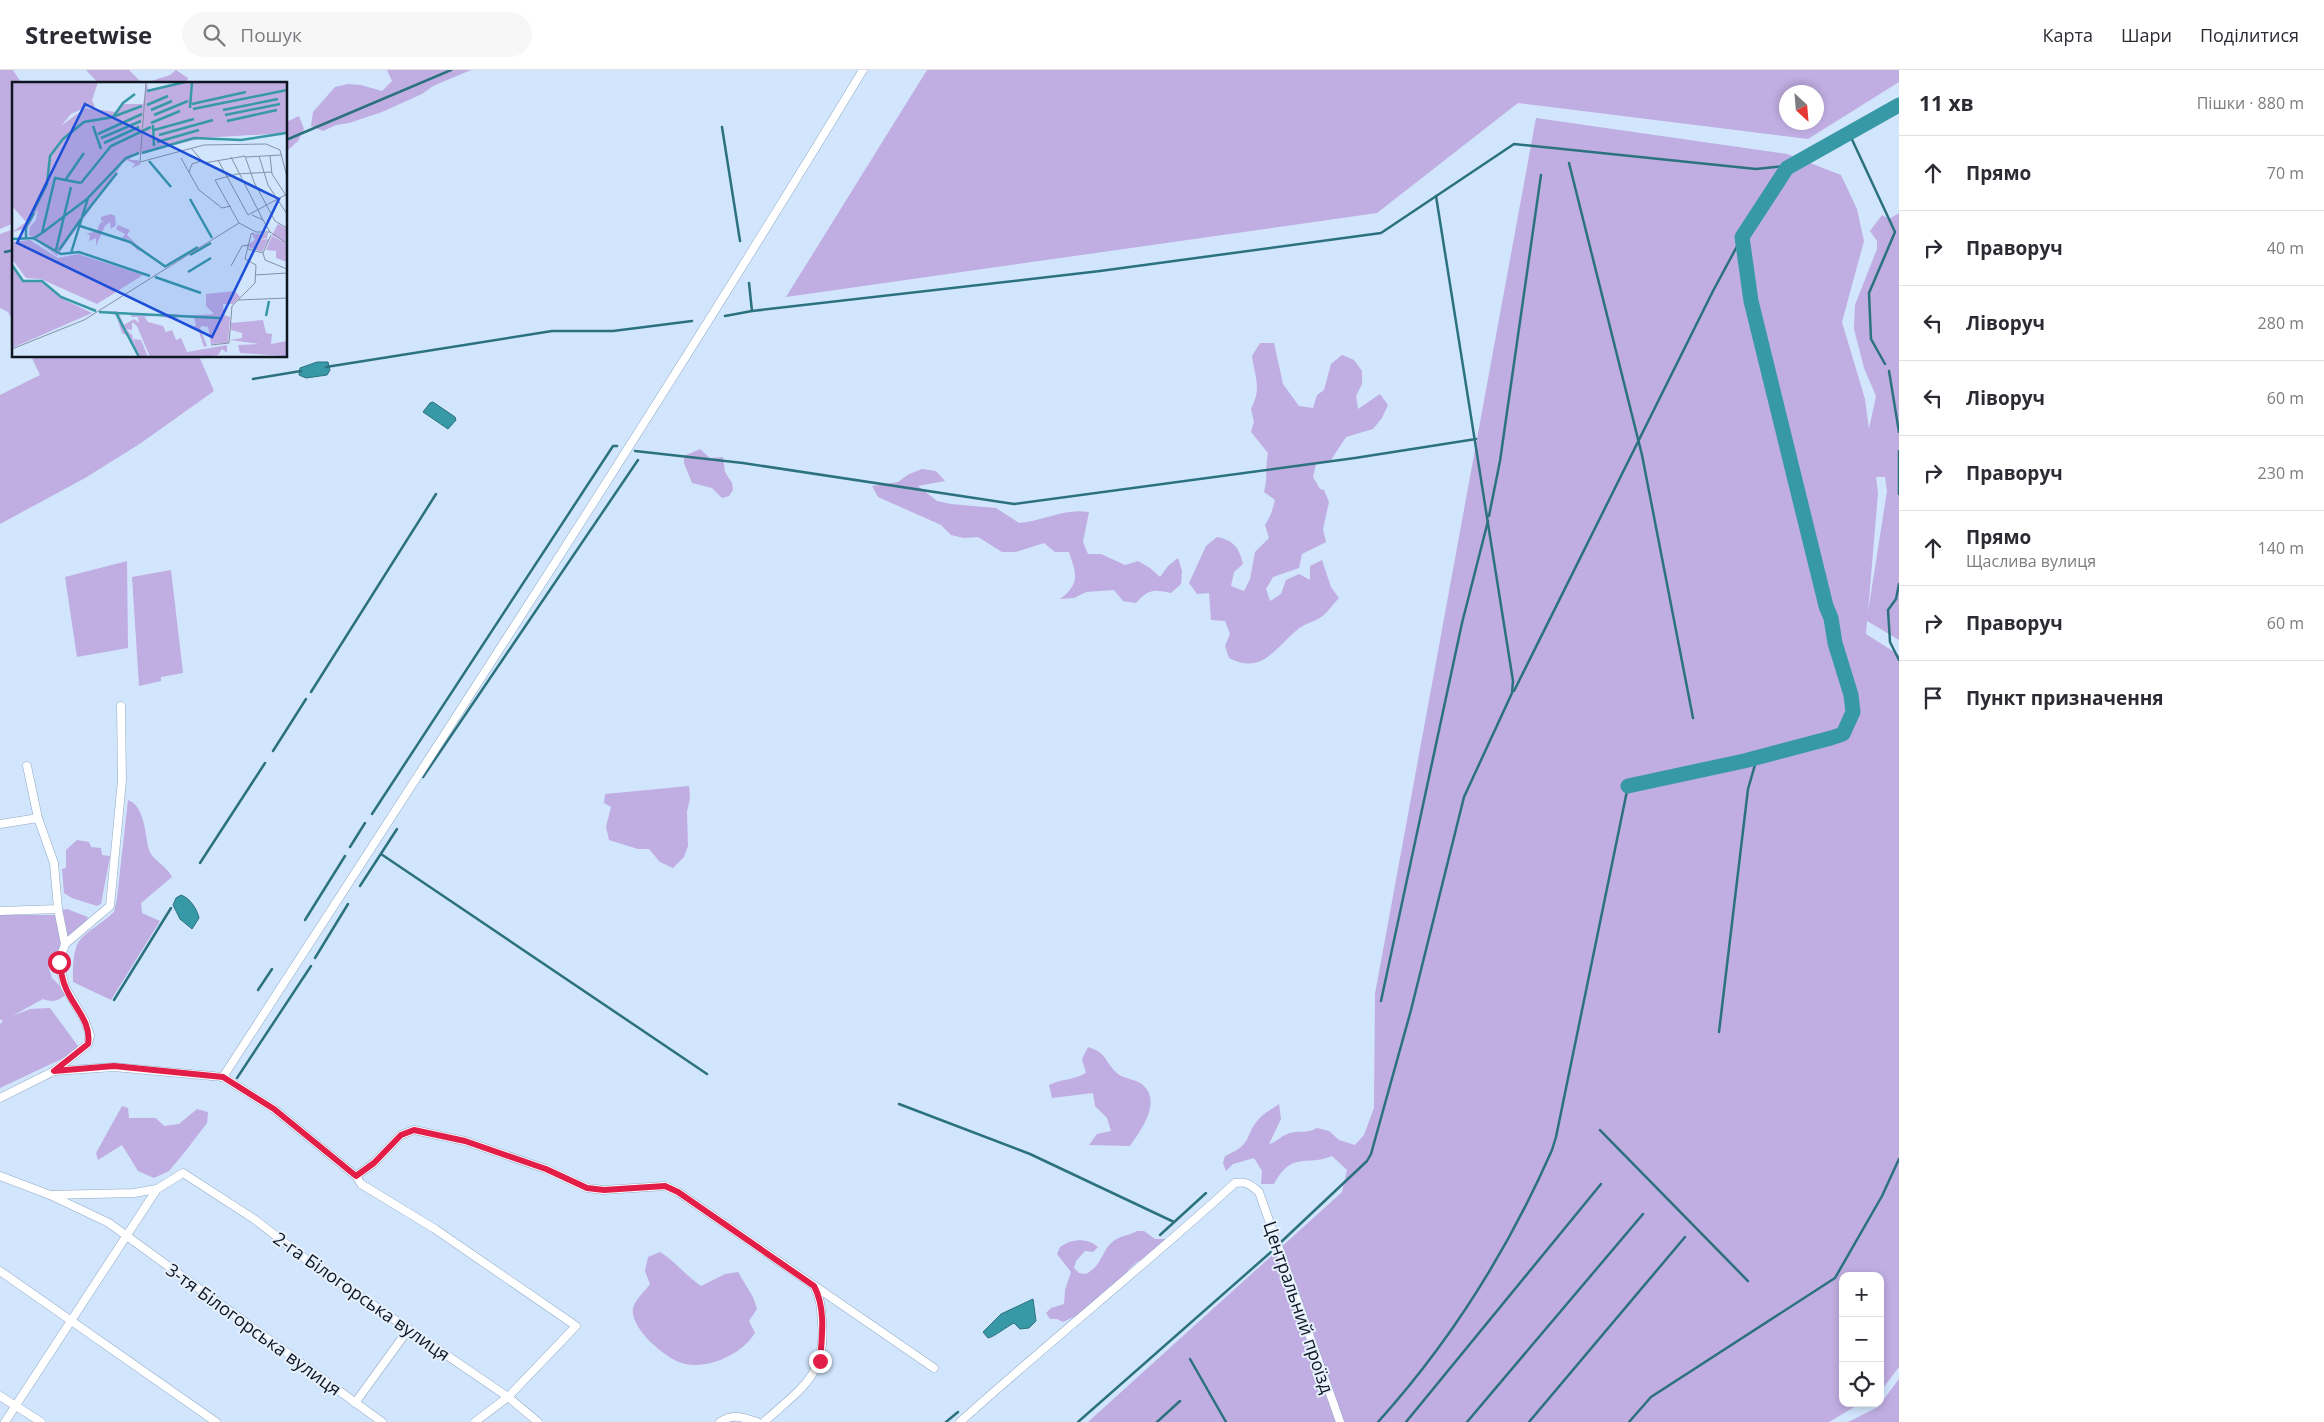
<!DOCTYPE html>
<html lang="uk">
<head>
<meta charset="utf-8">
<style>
	:root { --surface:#fff; --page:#f7f7f7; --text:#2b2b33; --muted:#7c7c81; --line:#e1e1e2 }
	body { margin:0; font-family:"Open Sans",sans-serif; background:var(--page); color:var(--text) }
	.controls { position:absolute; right:15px; bottom:15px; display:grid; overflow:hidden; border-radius:10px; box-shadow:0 2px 8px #0003 }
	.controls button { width:45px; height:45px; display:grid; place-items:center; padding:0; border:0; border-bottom:1px solid var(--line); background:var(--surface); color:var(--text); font:25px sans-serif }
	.compass { position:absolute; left:1779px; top:15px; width:45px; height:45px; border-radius:50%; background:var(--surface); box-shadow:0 2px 8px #0003; rotate:154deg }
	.stop { position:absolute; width:15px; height:15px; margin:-11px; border:4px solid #e11d48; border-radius:50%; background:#fff }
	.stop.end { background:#e11d48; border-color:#fff; box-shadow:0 1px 5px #0008 }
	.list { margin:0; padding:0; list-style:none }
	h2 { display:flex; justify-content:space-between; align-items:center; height:65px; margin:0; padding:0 20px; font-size:21px }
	h2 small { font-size:16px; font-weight:400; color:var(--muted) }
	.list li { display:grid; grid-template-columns:32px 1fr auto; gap:15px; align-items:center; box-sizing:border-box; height:75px; padding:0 20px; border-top:1px solid var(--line) }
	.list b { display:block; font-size:19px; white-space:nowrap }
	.list p { margin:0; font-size:16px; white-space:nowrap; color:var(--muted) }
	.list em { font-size:16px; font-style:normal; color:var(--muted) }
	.icon { flex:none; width:28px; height:28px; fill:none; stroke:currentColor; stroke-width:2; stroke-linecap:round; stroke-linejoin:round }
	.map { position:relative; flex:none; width:1899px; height:1352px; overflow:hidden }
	header { display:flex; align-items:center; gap:30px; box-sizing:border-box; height:70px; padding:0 25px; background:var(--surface); border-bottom:1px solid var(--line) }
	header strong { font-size:24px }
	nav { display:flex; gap:28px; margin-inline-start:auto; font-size:18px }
	.search { width:350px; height:45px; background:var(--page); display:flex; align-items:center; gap:12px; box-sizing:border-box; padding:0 18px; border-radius:28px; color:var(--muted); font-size:19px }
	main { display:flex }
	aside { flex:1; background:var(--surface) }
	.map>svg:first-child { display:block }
	.green { fill:#c0ade2; fill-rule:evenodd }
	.water { fill:#3899a6; stroke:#2b727e }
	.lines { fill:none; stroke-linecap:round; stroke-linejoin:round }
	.stream { stroke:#2b727e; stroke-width:2.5 }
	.river { stroke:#3899a6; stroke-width:15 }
	.minor-casing { stroke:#91a9c6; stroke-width:9 }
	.minor { stroke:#fff; stroke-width:8 }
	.route { stroke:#e11d48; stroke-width:6 }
	.labels { text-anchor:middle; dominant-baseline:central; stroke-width:4; stroke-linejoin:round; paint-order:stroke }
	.street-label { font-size:18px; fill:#0e1621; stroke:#e7f1fd }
	.inset-river { fill:none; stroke:#3899a6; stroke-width:2.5 }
	.inset-road { fill:none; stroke:#8392a5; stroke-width:1 }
	.view { fill:#1d4ed8; fill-opacity:0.15; stroke:#1d4ed8; stroke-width:2.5 }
	.inset-edge { fill:none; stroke:#0e1621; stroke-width:2.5 }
</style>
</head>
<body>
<header>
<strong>Streetwise</strong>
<div class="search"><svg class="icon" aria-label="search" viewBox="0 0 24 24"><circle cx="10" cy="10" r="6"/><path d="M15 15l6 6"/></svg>Пошук</div>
<nav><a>Карта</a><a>Шари</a><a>Поділитися</a></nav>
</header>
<main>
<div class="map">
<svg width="1899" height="1352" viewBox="0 0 1899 1352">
	<rect width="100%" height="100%" fill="#d1e5fd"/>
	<g class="green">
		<polygon points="0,0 13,0 22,14 14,14 14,153 0,159"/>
		<polygon points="86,0 129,0 141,12 140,14 99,14"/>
		<polygon points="176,0 188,8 186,14 142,14 170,5"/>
		<polygon points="387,0 471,0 433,16 422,24 382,42 349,53 336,55 323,61 311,56 313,42 335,17 348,14 361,15 382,21 392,11"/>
		<path d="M927 0H1899V12L1808 69 1518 33 1377 143 786 227ZM1786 22H1816V52H1786Z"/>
		<polygon points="299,46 304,59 298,71 286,82 286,52"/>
		<path d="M1536 48 1787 84 1841 105 1857 139 1864 171 1842 252 1865 329 1869 359 1876 326 1864 298 1854 259 1855 235 1877 179V171L1870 161 1882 145 1889 149 1899 143V570L1867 551 1866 564 1899 585V1297L1880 1322V1206H1843V1333H1861L1829 1352H1088L1342 1122 1347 1100 1332 1086C1305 1097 1293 1080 1274 1114H1261L1262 1101 1254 1088 1233 1094 1226 1101 1223 1093 1225 1086C1256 1073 1243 1063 1262 1046 1267 1041 1274 1038 1279 1034L1281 1049 1269 1074C1277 1072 1282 1065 1290 1063 1300 1060 1307 1064 1317 1058L1329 1061 1339 1070 1355 1075 1364 1065 1374 1038 1375 924ZM1876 407H1885L1887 421 1868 542 1878 423Z"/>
		<polygon points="14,159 14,253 8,242 0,238 0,164"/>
		<path d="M1260 273H1274L1283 314 1299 336 1313 338 1317 325 1324 320 1331 294 1342 285 1354 290 1362 301V314L1356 326 1358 339 1380 324 1388 335 1382 348 1373 359 1346 367 1331 390 1316 394 1313 407 1320 419 1324 420 1329 432 1323 459 1326 472 1302 484 1299 498 1273 507 1266 519 1270 531 1281 524 1286 510 1299 504 1310 510V496L1322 490 1331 517 1339 528C1334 533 1329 540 1324 545 1316 552 1304 553 1297 560 1274 579 1262 605 1229 588L1225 576 1230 564 1225 551 1211 550 1209 523 1197 524 1189 513 1206 476 1217 467C1234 471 1239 477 1243 494L1234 502 1231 516 1244 521 1250 509 1255 482 1269 468 1265 455 1271 444 1275 430 1264 422C1268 409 1265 397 1268 383L1251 362 1254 352 1251 339C1262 317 1255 308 1252 286Z"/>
		<polygon points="31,286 199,286 214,321 141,373 85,408 0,454 0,325 40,305"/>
		<polygon points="700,379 710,388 723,387 725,402 732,413 733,420 729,426 722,428 712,418 692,413 684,393 684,386"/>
		<path d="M922 399 936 401 945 411 918 416 937 431 951 434 996 438 1019 453C1043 451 1065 438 1089 442L1083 472 1088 484H1101L1125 495 1138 491 1150 498 1160 507 1168 496 1178 488 1182 501 1181 514 1171 523C1154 519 1148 519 1136 533L1123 531 1114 520 1086 522 1074 528 1060 529C1081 513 1076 504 1069 482H1055L1044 473 1016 482H1002L978 467 964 468 951 465 941 455 878 427 872 416 898 412 909 404Z"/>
		<polygon points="127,491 128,578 77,587 65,507"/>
		<polygon points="171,500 183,603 161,607 161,611 139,616 132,507"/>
		<polygon points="689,716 690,728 687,742 688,776 684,787 673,798 660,792 649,779 638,779 609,770 606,757 611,737 604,733 605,724"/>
		<path d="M128 730C145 736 145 765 149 780 152 790 166 795 172 807L141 833 142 843 160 851 111 930 73 912C73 861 80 872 114 842L117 828Z"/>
		<polygon points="77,770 89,772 91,777 101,778 102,785 110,786 101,834 97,836 72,828 64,823 62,799 66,798 66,780"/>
		<path d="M67 839 88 847C84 856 74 861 67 867 60 873 56 885 55 894L48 896 52 908 67 923C60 931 52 933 43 929L12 946 30 939 50 938 78 976 72 984 0 1018V954L3 951 0 949V845H60L63 840Z"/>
		<path d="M1088 977C1108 983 1104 992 1118 1004 1125 1009 1136 1009 1143 1015 1162 1032 1141 1060 1130 1076L1089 1075 1097 1064 1111 1061 1107 1048 1095 1036 1093 1023 1052 1028 1049 1015C1064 1008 1071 1011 1086 1003L1082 989Z"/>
		<polygon points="122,1036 128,1038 129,1048 156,1048 164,1056 179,1054 197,1039 208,1042 207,1053 184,1083 169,1101 154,1108 138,1101 122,1075 98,1090 96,1083"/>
		<path d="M1137 1161H1144L1155 1169H1166C1156 1185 1135 1188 1125 1205L1086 1241 1063 1252 1057 1249H1050L1046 1243 1051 1238 1064 1234 1065 1220 1071 1202 1057 1184 1060 1177C1071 1169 1087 1167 1098 1177L1093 1182 1085 1181 1076 1191 1074 1198 1079 1203 1086 1204C1101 1196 1100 1186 1110 1174 1119 1165 1128 1166 1137 1161Z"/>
		<path d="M660 1182C676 1192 686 1206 701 1216L725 1204 738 1202 753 1227 757 1239 749 1251 755 1263C742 1284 710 1299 685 1294 667 1291 625 1255 634 1235 637 1228 645 1221 650 1214L645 1201 648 1187Z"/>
		<polygon points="1899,1309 1899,1352 1848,1352 1878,1337"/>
	</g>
	<g class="water">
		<polygon points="317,292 328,292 330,300 327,305 306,308 299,305 300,298"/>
		<polygon points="433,332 455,347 456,350 448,359 423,342 430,333"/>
		<path d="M181 825C190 828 197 839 199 848L192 859 180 849 173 835 176 828Z"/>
		<path d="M1033 1229 1036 1251 1029 1258 1020 1259 1014 1253C1006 1257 994 1267 988 1268L983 1262 1001 1244Z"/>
	</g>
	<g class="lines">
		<g class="stream">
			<polyline points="722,57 740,171"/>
			<polyline points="1849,63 1895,162 1869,223 1871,269 1885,294"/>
			<polyline points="286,70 451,0"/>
			<polyline points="1569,93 1642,385 1693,648"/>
			<polyline points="5,182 14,180"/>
			<polyline points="749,213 752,241"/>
			<polyline points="725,246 752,241 1100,201 1381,163 1514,74 1756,99 1793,95"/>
			<polyline points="326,297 552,261 613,261 692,251"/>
			<polyline points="1889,301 1899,362"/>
			<polyline points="253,309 301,301"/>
			<polyline points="635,381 743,393 1014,434 1355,388 1476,369"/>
			<polyline points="1899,381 1899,424"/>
			<polyline points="1489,446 1500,391 1541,105"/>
			<polyline points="1899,514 1896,529 1888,540 1890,572 1899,590"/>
			<polyline points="1514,621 1713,221 1742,167"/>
			<polyline points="311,622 436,424"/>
			<polyline points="273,681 306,629"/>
			<polyline points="423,707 638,390"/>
			<polyline points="372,744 613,376 617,376"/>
			<polyline points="350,777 365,753"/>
			<polyline points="381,784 707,1004"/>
			<polyline points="200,793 265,693"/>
			<polyline points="360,816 397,759"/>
			<polyline points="305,850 345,786"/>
			<polyline points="315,888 348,834"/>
			<polyline points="258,920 272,899"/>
			<polyline points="114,930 171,838"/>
			<polyline points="1381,931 1462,553 1488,451"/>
			<polyline points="1719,962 1748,719 1757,688"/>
			<polyline points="237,1008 311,896"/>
			<polyline points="899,1034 1030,1084 1174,1152"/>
			<polyline points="1600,1060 1748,1211"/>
			<polyline points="1160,1165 1206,1123"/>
			<polyline points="1280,1173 1367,1091 1371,1084 1411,940 1464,727 1512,623 1513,611 1436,126"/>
			<polyline points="1190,1289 1226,1352"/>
			<polyline points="946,1352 958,1342"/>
			<polyline points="1078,1352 1271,1182"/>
			<polyline points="1157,1352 1180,1331"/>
			<path d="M1378 1352C1451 1271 1508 1180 1552 1080L1556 1067 1628 716"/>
			<polyline points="1406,1352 1601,1114"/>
			<polyline points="1467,1352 1643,1144"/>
			<polyline points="1529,1352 1685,1167"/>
			<polyline points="1629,1352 1651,1327 1835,1208 1882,1126 1899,1089"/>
		</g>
		<polyline class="river" points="1628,716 1744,691 1831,668 1843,664 1853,642 1851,625 1835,573 1831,548 1826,536 1751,231 1742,167 1787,98 1899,35"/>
		<defs>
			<g id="minor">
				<polyline points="27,696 38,748"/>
				<polyline points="0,754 38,748 54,793 58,839 65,874 59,892 65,917 85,951 90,965 88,974 54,1001"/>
				<polyline points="0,841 58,839"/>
				<polyline points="65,874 110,836 122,710 121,636"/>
				<path d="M223 1007C439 673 657 340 863 0"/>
				<polyline points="0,1028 54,1001 114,997 223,1007 274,1039 356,1106 361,1114 435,1159 576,1256 508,1327 475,1352"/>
				<polyline points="0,1106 50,1125 134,1123 157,1119"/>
				<polyline points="356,1106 374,1093 401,1065 414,1060 465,1071 546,1099 587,1118 604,1120 665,1116 678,1122 934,1298"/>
				<polyline points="50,1125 109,1153 382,1352"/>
				<polyline points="0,1201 216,1352"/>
				<polyline points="0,1326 41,1352"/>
				<polyline points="355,1333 408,1260"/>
				<polyline points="5,1352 157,1119 183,1103 254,1149 307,1190 508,1327 538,1352"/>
				<path d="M720 1352C733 1343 742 1347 757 1352"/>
				<path d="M764 1352C800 1319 827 1306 822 1252 821 1240 821 1229 815 1218"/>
				<path d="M960 1352C1050 1271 1145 1195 1235 1113 1246 1111 1251 1115 1259 1122L1340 1352"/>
			</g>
		</defs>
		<use href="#minor" class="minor-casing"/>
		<use href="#minor" class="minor"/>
	</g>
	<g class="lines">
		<path class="route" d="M59 892C61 900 62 909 65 916 72 936 92 951 88 974L54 1001 114 996 223 1007 274 1039 356 1106 374 1093 401 1065 414 1060 465 1071 546 1099 587 1118 604 1120 665 1116 678 1122 814 1216C826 1238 822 1267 820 1291"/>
	</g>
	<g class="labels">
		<g class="street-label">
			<text transform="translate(362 1226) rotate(35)">2-га Білогорська вулиця</text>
			<text transform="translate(1299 1237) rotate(71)">Центральний проїзд</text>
			<text transform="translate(254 1259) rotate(36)">3-тя Білогорська вулиця</text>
		</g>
	</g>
	<g transform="translate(12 12)">
		<rect width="275" height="275" fill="#d1e5fd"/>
		<path d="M0 0H86L80 18 83 25H74L59 32 49 44 73 26 104 30 110 22H131L135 0 136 7H147L176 0H275V51L190 56 119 74 118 78H126L129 82 120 86 123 82 115 78 111 81 45 174 17 153 18 145 24 138 26 127 16 146 0 150 14 140 0 124ZM99 132 103 134 104 143 99 147 98 140 93 144 84 164V156L77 159 78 153 74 152 85 149 88 141 92 139H89V135ZM266 142 275 147 273 160 260 153ZM106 143 118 148 115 153 131 169 125 168 118 158 110 156 113 152 104 147ZM256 151 255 156 247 158 257 157 250 170 233 164 243 158 240 152ZM260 154 274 161 275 180 264 176V169L254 168ZM18 158 46 176 66 172 131 193 85 222 29 197 14 196 0 177V160ZM0 184 10 200H30L49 216 80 231 0 266ZM223 209 228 215 221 222H211L212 233 218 235 216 261 199 262 196 245 190 244 188 246 195 264 192 265 186 247 181 245 184 243 182 236 172 234 202 232 194 224V212ZM106 229 112 243 122 237 127 241 126 235 132 234 136 240 151 244 154 250 160 248 164 258 169 256 175 270 215 263V271L210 267 206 273 195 275H138L125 244 120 240V248L114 247 120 253 123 263 122 257 129 258 136 275H126L116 254 110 251 104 233 94 230ZM117 232H163L171 234 159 237 147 234 120 235ZM251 238 254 251 260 252 259 262 275 259V274L228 271 226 263 247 262 218 258 230 256V251L219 248V241Z" fill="#c0ade2"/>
		<path class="inset-river" d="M135 9 173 0M180 22 234 10M135 23 156 14M178 26 180 0M181 27 275 8M139 28 160 19M211 28 266 17M142 33 176 19M213 33 268 22M103 34 130 24M215 39 265 28M139 41 168 29M141 43 142 64M81 44 89 67M142 48 182 37M86 52 130 32M147 53 201 38M89 56 129 39M145 60 187 48M92 61 127 45M130 71 182 56 229 58 274 51M137 79 159 105M54 97 72 71M69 101 99 64 139 45M178 117 200 156M21 130 35 102 38 74 51 57 72 40 101 35 111 21 123 12M71 134 105 91M68 144 118 160 154 185M30 151 75 117M21 156 49 172 67 170 138 194M0 157 22 156 30 151 43 96 69 101M14 157V144L22 131M44 168 59 105M47 168 69 137M59 171 76 116 114 76 127 71M178 173 199 161M0 183 11 199H30L49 215 84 229M154 184 186 165M176 190 199 176M143 195 189 211M87 230 104 231 127 275M104 231 208 236M254 234 257 219"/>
		<path class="inset-road" d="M134 0 128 80 192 63 254 62 268 68 275 95M179 66 192 81 233 74 242 100 263 139 275 146M247 74 256 103 275 132M258 74 260 92 275 115M219 75 251 138M234 75 269 73M169 76 187 108 210 126 219 124M206 78 236 133 275 112M177 90 180 82 189 79M260 90 225 92 203 98 227 141 244 150H258L273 160 275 158M240 133 251 138 258 150M236 167 251 171M251 171 253 178 275 187M251 171 259 153M219 184 230 164 237 163M243 193 275 191M226 218 275 216M199 263 217 261 220 224 243 201 244 183 233 177 239 152 242 151M0 267 72 238 227 141"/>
		<path class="view" d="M73 22 267 117 200 255 5 161Z"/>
		<rect width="275" height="275" class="inset-edge"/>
	</g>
</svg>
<div class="controls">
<button>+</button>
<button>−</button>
<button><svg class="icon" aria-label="locate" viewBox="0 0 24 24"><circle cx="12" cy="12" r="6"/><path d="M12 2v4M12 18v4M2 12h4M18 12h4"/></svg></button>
</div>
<svg class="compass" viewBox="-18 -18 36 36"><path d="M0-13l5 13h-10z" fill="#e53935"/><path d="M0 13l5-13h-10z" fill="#7c7c81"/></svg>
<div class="stop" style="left:59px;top:892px"></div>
<div class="stop end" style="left:820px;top:1291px"></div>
</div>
<aside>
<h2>11 хв<small>Пішки · 880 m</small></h2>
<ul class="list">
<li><svg class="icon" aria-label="ahead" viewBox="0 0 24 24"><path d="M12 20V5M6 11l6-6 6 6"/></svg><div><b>Прямо</b></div><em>70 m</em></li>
<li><svg class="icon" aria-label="right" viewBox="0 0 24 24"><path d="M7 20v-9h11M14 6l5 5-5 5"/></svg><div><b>Праворуч</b></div><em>40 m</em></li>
<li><svg class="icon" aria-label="left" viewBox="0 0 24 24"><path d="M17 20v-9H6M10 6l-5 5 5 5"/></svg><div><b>Ліворуч</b></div><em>280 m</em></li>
<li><svg class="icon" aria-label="left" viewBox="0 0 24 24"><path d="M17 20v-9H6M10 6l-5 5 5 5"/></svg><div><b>Ліворуч</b></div><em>60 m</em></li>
<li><svg class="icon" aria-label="right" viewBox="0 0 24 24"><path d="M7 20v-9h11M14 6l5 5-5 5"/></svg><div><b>Праворуч</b></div><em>230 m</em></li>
<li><svg class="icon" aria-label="ahead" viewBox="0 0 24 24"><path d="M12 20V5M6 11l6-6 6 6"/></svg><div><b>Прямо</b><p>Щаслива вулиця</p></div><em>140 m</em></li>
<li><svg class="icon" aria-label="right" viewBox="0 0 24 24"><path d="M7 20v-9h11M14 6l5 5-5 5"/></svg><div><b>Праворуч</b></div><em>60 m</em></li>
<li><svg class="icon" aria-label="arrive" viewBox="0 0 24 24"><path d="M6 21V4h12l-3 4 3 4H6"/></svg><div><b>Пункт призначення</b></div></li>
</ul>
</aside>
</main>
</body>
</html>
